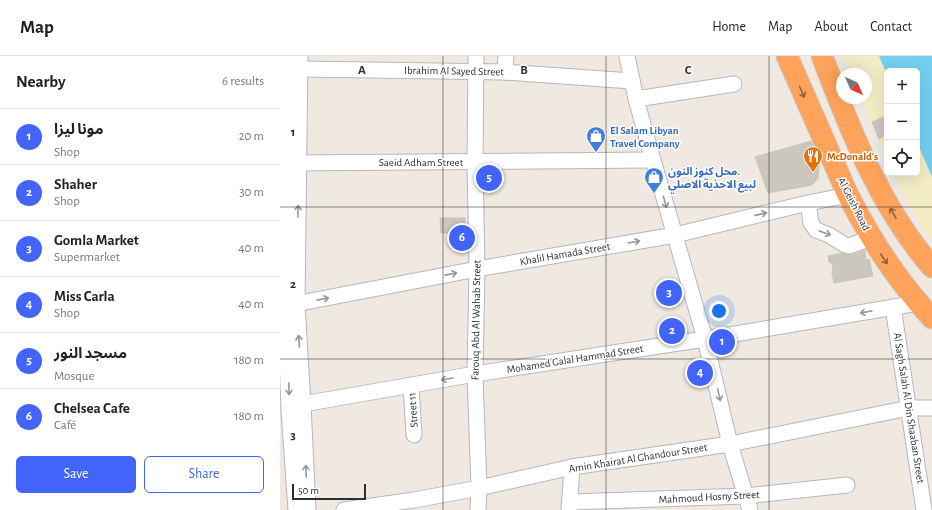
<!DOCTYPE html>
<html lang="en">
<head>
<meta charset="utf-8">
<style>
	:root { --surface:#fff; --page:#f6f6f6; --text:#222; --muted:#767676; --line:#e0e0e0; --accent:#4264fb }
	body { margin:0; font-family:"Alegreya Sans","Noto Sans Arabic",sans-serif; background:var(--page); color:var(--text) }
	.controls { position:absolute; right:12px; top:12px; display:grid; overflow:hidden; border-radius:6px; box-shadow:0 4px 16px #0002 }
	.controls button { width:36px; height:36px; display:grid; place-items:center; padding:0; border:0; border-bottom:1px solid var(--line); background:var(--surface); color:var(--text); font:20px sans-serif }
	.compass { position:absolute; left:556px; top:12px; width:36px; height:36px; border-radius:50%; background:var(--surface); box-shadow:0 4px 16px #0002; rotate:135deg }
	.scale { position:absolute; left:12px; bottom:10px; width:74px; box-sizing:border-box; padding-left:4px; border:2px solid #2e2e2e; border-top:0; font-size:11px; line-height:14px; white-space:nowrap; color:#2e2e2e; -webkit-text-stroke:3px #fff; paint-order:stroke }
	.you { position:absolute; left:439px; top:255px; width:14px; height:14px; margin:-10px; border:3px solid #fff; border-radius:50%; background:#1a73e8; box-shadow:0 0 0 6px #1a73e833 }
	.badge { display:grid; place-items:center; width:26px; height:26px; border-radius:50%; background:var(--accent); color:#fff; font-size:13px; font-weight:700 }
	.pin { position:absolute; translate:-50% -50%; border:2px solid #fff; box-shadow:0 1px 4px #0006 }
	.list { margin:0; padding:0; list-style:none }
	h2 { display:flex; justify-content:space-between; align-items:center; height:52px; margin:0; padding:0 16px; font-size:17px }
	h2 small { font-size:13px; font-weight:400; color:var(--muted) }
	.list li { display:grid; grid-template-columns:26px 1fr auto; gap:12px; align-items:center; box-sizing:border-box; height:56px; padding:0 16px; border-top:1px solid var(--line) }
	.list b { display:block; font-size:15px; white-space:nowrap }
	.list p { margin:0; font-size:13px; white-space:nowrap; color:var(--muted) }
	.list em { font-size:13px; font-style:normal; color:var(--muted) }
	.actions { display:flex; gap:8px; padding:12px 16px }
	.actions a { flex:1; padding:9px 0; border:1px solid var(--accent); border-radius:6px; text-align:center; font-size:14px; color:var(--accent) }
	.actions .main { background:var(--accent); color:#fff }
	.icon { flex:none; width:22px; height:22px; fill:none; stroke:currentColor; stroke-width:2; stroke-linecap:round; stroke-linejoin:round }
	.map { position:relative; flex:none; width:652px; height:454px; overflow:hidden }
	header { display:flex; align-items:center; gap:24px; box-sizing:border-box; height:56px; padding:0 20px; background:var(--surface); border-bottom:1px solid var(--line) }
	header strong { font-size:19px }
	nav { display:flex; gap:22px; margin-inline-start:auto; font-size:14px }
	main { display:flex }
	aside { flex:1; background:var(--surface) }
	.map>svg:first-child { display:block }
	.sand { fill:#f3ecc5 }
	.water { fill:#75cff0 }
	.building { fill:#cbc7bf; stroke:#cbc5ba }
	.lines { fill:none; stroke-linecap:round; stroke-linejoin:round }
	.minor-casing { stroke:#b4b7c1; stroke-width:17 }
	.highway-casing { stroke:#c9c9c9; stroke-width:23 }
	.minor { stroke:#fff; stroke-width:15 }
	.highway { stroke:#ffa35c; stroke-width:21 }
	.oneway { stroke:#8c6343 }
	.oneway2 { stroke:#969696 }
	.grid { fill:none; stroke:#2e2e2e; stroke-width:1; stroke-opacity:0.55 }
	.labels { text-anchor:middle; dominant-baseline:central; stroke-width:3; stroke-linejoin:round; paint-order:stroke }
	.street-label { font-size:11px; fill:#2e2e2e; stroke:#fff }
	.shop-label { font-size:11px; font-weight:bold; fill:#366cbe; stroke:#fff; text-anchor:start }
	.food-label { font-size:11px; font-weight:bold; fill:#c56008; stroke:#fff; text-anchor:start }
	.grid-label { font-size:13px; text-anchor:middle; font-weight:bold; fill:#2e2e2e; stroke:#fff; stroke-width:3; stroke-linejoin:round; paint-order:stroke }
</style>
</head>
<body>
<header>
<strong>Map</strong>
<nav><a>Home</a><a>Map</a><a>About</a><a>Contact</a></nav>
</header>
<main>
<aside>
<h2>Nearby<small>6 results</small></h2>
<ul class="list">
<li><span class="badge">1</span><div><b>مونا ليزا</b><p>Shop</p></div><em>20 m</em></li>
<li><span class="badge">2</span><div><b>Shaher</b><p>Shop</p></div><em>30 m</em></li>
<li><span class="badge">3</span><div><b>Gomla Market</b><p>Supermarket</p></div><em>40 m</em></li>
<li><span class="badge">4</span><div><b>Miss Carla</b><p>Shop</p></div><em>40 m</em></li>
<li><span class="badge">5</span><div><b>مسجد النور</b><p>Mosque</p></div><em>180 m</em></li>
<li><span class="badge">6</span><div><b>Chelsea Cafe</b><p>Café</p></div><em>180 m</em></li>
</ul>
<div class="actions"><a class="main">Save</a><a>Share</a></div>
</aside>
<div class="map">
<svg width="652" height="454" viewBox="0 0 652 454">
	<rect width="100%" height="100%" fill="#efe9e1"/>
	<g class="sand">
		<polygon points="563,0 599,0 607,19 607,103 582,42 586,42 586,18 571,18"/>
		<polygon points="637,86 652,121 652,185 630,150 613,117 637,117"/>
	</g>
	<polygon class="water" points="599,0 652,0 652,121 637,86 637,15 607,15 607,19"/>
	<g class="building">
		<polygon points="604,61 607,69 607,79 599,83 592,66"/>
		<polygon points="531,85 538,101 539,110 538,122 532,129 488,137 475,101"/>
		<polygon points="160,162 185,162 185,176 161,177"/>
		<polygon points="585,194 586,204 589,203 593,220 554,227 552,218 553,209 549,206 548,200 562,197 572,199"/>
	</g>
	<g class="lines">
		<defs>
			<g id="minor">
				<polyline points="6,0 5,250 9,355 16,454"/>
				<polyline points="20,0 17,248 23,348 28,454"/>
				<polyline points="196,0 195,106 197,213 195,318 199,432 198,454"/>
				<polyline points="347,0 356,43 373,104 425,283 450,388 470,454"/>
				<polyline points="20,13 225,16 352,25"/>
				<polyline points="225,16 226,0"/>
				<polyline points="356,43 454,28"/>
				<polyline points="10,107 373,104"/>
				<polyline points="528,147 531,167 536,174 549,179 565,189 569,190 591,182"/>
				<polyline points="0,251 197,213 395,179 528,147 568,139"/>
				<polyline points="613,251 644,454"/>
				<polyline points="131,329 134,379"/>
				<polyline points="23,348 195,318 425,283 638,247"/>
				<polyline points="290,446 466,440 567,429"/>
				<polyline points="64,454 134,444 199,432 292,411 450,388 629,352 652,352"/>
				<polyline points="289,454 292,411"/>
			</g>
			<g id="highway">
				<path d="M507 0 568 139C591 184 617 225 652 262"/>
				<path d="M542 0C570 74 600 151 652 211"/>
			</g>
		</defs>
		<use href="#minor" class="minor-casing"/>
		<use href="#highway" class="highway-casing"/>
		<use href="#minor" class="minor"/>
		<use href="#highway" class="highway"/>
	</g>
	<defs><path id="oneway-shaft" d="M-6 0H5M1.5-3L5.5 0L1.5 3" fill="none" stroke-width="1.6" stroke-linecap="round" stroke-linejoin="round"/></defs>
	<g class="oneway">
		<use href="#oneway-shaft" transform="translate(522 36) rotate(66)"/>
		<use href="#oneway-shaft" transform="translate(613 157) rotate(-120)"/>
		<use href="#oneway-shaft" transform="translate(604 203) rotate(57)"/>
	</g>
	<g class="oneway2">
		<use href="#oneway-shaft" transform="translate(385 146) rotate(74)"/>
		<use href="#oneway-shaft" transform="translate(18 155) rotate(-89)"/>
		<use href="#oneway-shaft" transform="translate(481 158) rotate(-13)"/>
		<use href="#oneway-shaft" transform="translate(545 177) rotate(20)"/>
		<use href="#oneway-shaft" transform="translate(354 186) rotate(-10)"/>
		<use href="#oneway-shaft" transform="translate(171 218) rotate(-11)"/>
		<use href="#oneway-shaft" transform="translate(43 243) rotate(-11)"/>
		<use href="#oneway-shaft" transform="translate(586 256) rotate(170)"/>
		<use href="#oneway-shaft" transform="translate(19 285) rotate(-94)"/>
		<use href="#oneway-shaft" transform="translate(167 323) rotate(171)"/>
		<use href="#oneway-shaft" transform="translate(9 333) rotate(88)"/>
		<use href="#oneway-shaft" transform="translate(439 339) rotate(77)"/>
		<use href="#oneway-shaft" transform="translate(26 415) rotate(-93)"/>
	</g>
	<path class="grid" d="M163 0V454M326 0V454M489 0V454M0 151H652M0 303H652"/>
	<defs>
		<symbol id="shop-pin" viewBox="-11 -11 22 30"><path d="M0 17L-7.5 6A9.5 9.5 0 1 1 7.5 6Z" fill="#3f7fe0" stroke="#fff"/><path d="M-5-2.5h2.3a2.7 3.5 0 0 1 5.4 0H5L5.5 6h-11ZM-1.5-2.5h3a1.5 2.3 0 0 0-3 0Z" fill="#fff"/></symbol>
		<symbol id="restaurant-pin" viewBox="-11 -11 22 30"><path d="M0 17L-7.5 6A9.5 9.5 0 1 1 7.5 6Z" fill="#e8710a" stroke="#fff"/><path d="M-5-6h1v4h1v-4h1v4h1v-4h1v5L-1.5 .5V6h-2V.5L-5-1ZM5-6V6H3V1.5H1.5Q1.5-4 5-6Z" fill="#fff"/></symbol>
	</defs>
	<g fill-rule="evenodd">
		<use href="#shop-pin" x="305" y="69" width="22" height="30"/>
		<use href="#restaurant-pin" x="522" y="89" width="22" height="30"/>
		<use href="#shop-pin" x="363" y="110" width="22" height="30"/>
	</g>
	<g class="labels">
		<g class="street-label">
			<text transform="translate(174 15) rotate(1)">Ibrahim Al Sayed Street</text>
			<text x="141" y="106">Saeid Adham Street</text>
			<text transform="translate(574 148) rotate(63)">Al Geish Road</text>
			<text transform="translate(285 198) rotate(-10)">Khalil Hamada Street</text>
			<text transform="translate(196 264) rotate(-89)">Farouq Abd Al Wahab Street</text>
			<text transform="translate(295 303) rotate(-9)">Mohamed Galal Hammad Street</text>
			<text transform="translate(629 352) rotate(81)">Al Sagh Salah Al Din Shaaban Street</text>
			<text transform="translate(133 354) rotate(-94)">Street 11</text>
			<text transform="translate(358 402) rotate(-9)">Amin Khairat Al Ghandour Street</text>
			<text transform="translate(429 441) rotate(-3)">Mahmoud Hosny Street</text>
		</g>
		<g class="shop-label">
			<text x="330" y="74">El Salam Libyan<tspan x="330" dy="13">Travel Company</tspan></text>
			<text x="388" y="115">محل كنوز النون.<tspan x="388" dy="13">لبيع الاحذية الاصلي</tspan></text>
		</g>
		<g class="food-label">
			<text x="547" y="100">McDonald's</text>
		</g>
	</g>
	<g class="grid-label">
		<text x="82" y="18">A</text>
		<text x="244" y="18">B</text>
		<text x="408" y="18">C</text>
		<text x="13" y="80">1</text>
		<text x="13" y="232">2</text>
		<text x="13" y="383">3</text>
	</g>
</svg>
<div class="controls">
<button>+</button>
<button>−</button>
<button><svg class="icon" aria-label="locate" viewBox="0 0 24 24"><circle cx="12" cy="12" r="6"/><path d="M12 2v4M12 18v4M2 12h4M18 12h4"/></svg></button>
</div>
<svg class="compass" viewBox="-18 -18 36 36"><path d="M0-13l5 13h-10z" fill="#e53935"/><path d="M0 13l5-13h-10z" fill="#767676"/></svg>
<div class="scale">50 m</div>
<div class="you"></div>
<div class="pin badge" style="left:442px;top:286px">1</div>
<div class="pin badge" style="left:392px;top:275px">2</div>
<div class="pin badge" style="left:389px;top:237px">3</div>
<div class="pin badge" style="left:420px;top:317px">4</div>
<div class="pin badge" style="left:209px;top:122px">5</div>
<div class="pin badge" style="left:182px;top:182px">6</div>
</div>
</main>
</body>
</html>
